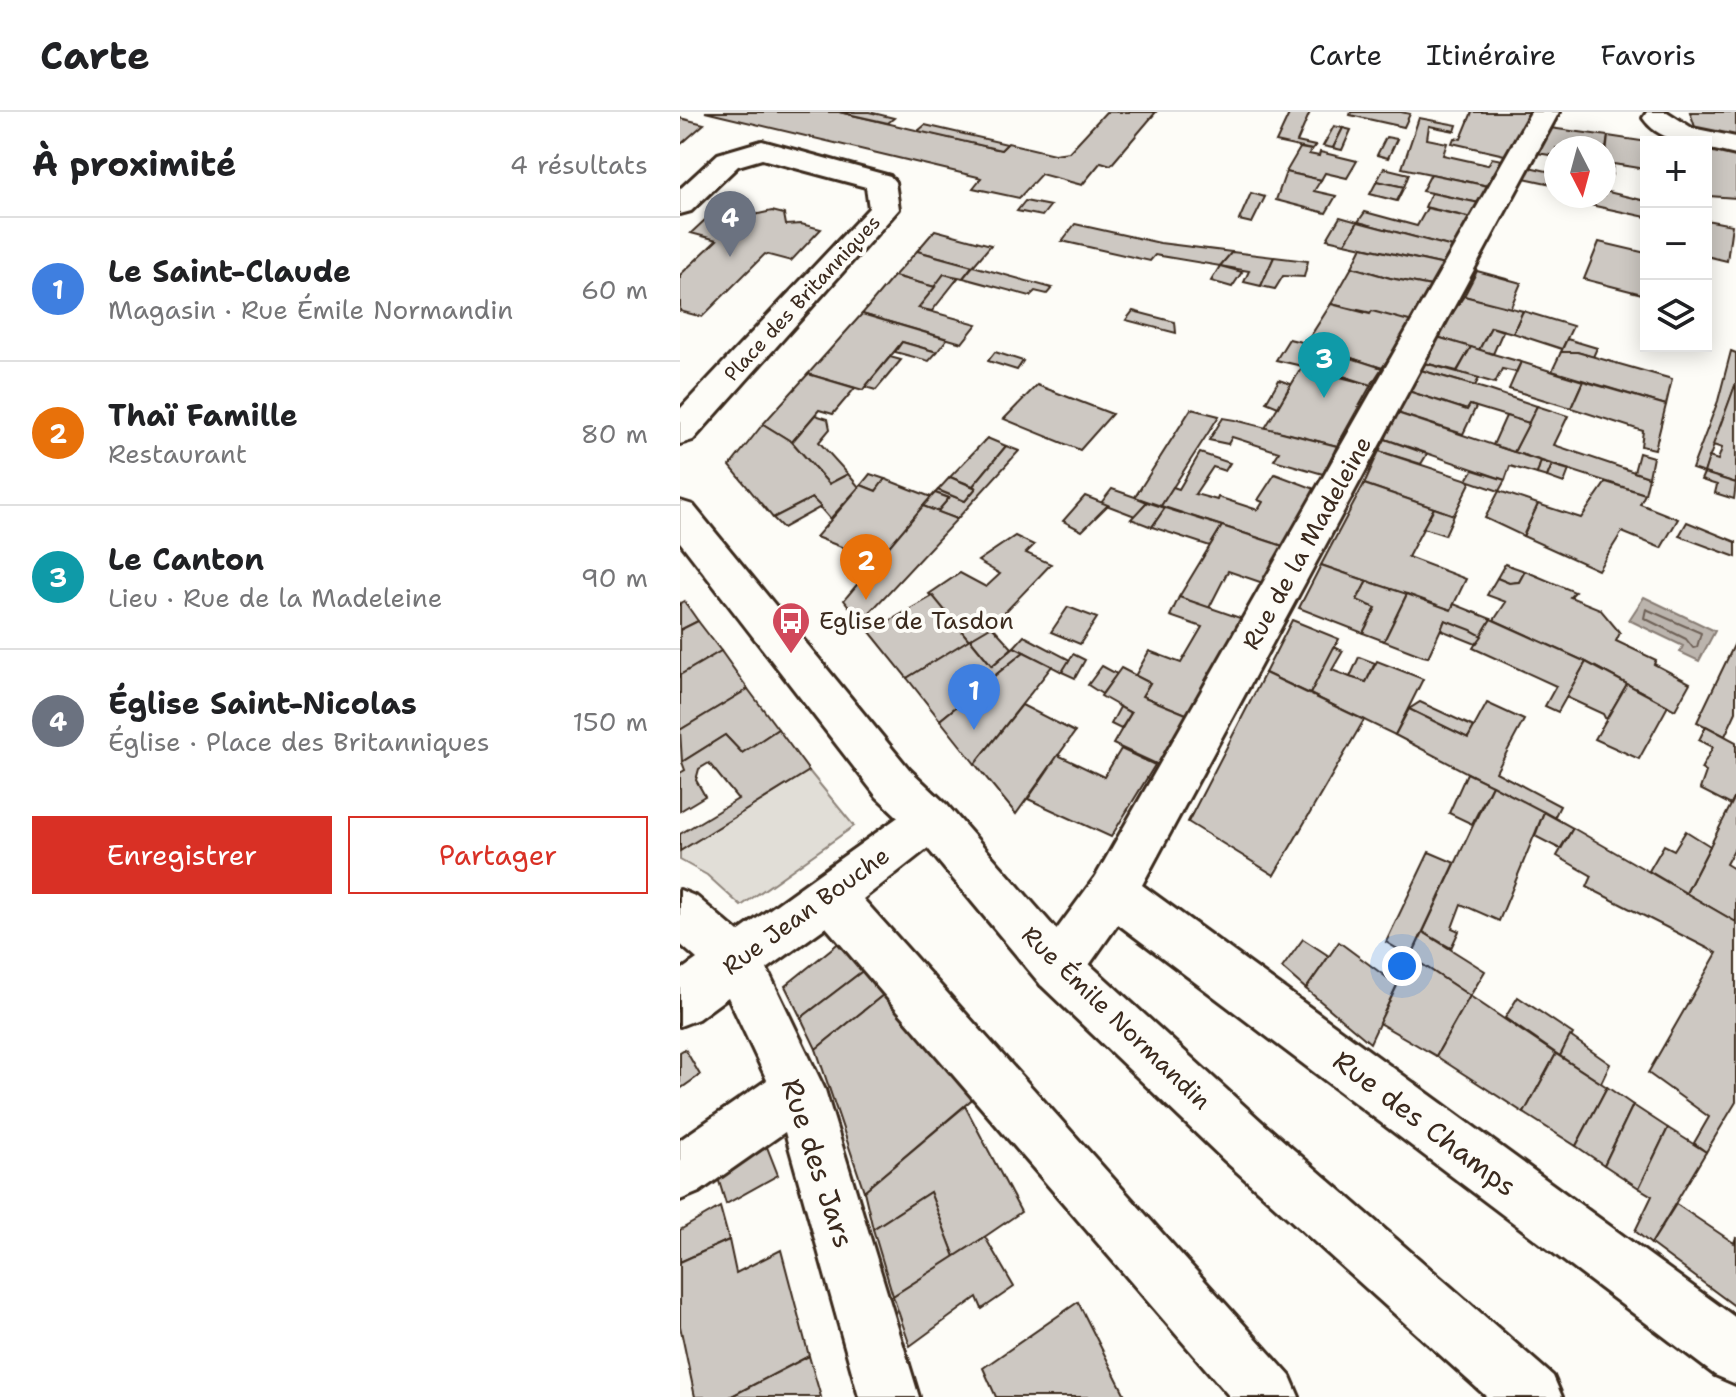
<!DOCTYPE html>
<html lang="fr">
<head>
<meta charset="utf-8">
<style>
	:root { --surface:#fff; --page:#f2f2f2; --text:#202124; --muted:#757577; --line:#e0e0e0; --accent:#d93025 }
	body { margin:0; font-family:"Shantell Sans",sans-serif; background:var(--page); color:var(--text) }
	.controls { position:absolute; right:24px; top:24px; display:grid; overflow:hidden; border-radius:0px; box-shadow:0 4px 20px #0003 }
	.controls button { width:72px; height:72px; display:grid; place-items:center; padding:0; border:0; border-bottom:2px solid var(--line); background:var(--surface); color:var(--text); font:40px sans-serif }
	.compass { position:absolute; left:864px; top:24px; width:72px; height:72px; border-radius:50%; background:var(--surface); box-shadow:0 4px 20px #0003; rotate:174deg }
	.you { position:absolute; left:722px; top:854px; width:28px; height:28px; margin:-20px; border:6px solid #fff; border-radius:50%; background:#1a73e8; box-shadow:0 0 0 12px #1a73e833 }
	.badge { display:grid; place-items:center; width:52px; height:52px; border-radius:50%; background:var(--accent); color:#fff; font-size:26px; font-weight:700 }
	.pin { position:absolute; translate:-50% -66px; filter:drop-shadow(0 2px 4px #0008) }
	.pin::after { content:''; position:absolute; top:42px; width:28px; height:24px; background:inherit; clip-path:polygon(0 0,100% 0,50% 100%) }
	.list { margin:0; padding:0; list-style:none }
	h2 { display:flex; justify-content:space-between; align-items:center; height:104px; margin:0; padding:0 32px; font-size:34px }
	h2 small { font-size:26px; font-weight:400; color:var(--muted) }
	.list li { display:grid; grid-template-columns:52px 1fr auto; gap:24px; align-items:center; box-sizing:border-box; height:144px; padding:0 32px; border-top:2px solid var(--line) }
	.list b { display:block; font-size:30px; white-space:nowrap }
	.list p { margin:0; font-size:26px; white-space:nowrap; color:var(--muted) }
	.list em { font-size:26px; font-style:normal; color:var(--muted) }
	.actions { display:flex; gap:16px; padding:24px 32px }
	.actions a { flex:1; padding:18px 0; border:2px solid var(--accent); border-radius:0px; text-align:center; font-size:28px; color:var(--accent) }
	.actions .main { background:var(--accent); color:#fff }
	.icon { flex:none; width:44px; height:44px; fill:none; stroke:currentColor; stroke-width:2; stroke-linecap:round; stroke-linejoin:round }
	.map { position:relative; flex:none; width:1056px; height:1285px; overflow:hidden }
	header { display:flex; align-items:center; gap:48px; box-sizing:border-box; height:112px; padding:0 40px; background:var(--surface); border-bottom:2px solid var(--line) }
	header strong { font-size:38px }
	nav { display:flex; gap:44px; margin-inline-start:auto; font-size:28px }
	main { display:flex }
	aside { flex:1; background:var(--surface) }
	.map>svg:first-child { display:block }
	.green { fill:#e1ded7; stroke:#8e847a; stroke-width:2 }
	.water { fill:#bbb4ad; stroke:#887d74; stroke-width:2 }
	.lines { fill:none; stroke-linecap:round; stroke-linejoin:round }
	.shore { stroke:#6e6157; stroke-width:2 }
	.building { fill:#cdc8c2; stroke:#3b2a1e; stroke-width:2 }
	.minor-casing { stroke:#3b2a1e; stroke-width:6 }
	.major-casing { stroke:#3b2a1e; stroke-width:6 }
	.minor { fill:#fdfcf7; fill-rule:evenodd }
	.major { fill:#fdfcf7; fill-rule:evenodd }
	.labels { text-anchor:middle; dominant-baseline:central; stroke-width:8; stroke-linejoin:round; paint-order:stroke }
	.far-street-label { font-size:20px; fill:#3b2a1e; stroke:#fdfcf7 }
	.street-label { font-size:24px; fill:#3b2a1e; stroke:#fdfcf7 }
	.poi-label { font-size:24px; fill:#3b2a1e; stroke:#fdfcf7; text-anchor:start }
	.near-street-label { font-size:28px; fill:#3b2a1e; stroke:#fdfcf7 }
</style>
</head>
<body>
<header>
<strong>Carte</strong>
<nav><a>Carte</a><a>Itinéraire</a><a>Favoris</a></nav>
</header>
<main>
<aside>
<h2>À proximité<small>4 résultats</small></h2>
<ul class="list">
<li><span class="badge" style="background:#3f7fe0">1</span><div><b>Le Saint-Claude</b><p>Magasin · Rue Émile Normandin</p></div><em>60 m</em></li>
<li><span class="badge" style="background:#e8710a">2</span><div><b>Thaï Famille</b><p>Restaurant</p></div><em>80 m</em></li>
<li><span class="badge" style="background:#0f9aa8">3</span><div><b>Le Canton</b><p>Lieu · Rue de la Madeleine</p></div><em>90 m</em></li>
<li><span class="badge" style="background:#6b7280">4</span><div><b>Église Saint-Nicolas</b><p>Église · Place des Britanniques</p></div><em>150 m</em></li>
</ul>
<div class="actions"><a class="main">Enregistrer</a><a>Partager</a></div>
</aside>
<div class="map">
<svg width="1056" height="1285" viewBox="0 0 1056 1285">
	<rect width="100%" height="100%" fill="#fdfcf7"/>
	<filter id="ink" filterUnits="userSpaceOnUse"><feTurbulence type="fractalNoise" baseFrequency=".0125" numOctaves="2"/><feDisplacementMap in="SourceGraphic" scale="16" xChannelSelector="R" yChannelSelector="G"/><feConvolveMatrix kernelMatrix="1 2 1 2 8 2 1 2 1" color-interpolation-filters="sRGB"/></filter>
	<g filter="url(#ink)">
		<polygon class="green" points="129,659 174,714 61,794 27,763 0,748 0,739"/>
		<polygon class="water" points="964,485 1035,519 1019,549 1000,540 1003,534 949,508"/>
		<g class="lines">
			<polygon class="shore" points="966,497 1021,521 1017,535 1013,536 1006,527 964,506"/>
		</g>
		<g class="building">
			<polygon points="25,0 159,0 321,38 328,31 374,42 389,40 426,0 476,0 431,53 421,50 402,73 361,62 339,86 293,76 301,66 298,65"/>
			<polygon points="159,0 189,0 214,6 208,11"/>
			<polygon points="610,0 630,0 617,30 635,34 632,38 596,30"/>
			<polygon points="671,0 721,0 730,2 724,15 670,3"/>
			<polygon points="792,0 853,0 829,44 772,31 774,26 781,27"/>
			<polygon points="1010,0 1056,0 1056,25 1016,18"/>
			<polygon points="0,6 24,12 0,33"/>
			<polygon points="739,6 777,13 775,19 749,14 747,27 767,31 763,43 808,53 812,46 827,49 813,75 722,56"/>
			<polygon points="245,13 327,32 321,38 238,19"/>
			<polygon points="654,14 663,16 653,36 643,34"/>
			<polygon points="663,16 671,18 662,38 653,36"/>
			<polygon points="870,16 928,24 924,49 924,36 876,36 876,44 857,41"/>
			<polygon points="928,24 968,30 966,57 933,52 932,63 924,61"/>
			<polygon points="706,25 717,27 708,46 697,43"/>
			<polygon points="620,36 631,38 629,42 639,44 640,40 677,49 667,66 645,61 641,68 606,60"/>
			<polygon points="1026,39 1056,43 1056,86 1029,84"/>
			<polygon points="849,55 876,61 876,73 844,66"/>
			<polygon points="704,56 729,62 724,75 697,69"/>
			<polygon points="606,60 641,68 634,79 656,84 646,101 596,88"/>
			<polygon points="751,62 813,75 804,92 742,79"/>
			<polygon points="697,69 724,75 717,89 690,82"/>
			<polygon points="924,79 966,89 966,105 906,92 911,84 924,84"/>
			<polygon points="571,81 585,85 572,111 559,108"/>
			<polygon points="751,81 804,92 796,107 745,95"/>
			<polygon points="345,89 370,94 362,104 337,99"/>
			<polygon points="43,91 64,96 74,103 92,99 104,102 106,113 121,112 141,117 111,149 85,142 22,205 0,199 0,163 37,128 11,121"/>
			<polygon points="747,96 796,107 780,137 678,110 685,100 737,114"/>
			<polygon points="660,105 678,110 665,131 647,127"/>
			<polygon points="1026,108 1052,113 1047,149 1026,144"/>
			<polygon points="678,110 780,137 769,154 665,131"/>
			<polygon points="395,112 480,131 552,140 540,154 475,143 470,149 382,129"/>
			<polygon points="255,118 311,133 293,154 237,139"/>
			<polygon points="919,130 966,141 966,171 962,182 904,167"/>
			<polygon points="682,135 769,154 756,175 710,166 672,155"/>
			<polygon points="237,139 292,154 283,166 264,162 255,175 214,164"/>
			<polygon points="552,140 594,145 581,174 564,170 569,159 540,154"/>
			<polygon points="594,145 628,149 624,165 603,164 595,177 581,174"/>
			<polygon points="293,154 372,176 367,182 355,179 350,184 283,166"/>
			<polygon points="540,154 562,160 552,175 531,169"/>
			<polygon points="672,155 710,166 756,175 733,210 651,192"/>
			<polygon points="797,159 841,171 830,197 784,184"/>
			<polygon points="264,162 278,166 252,199 238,196"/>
			<polygon points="214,164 255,175 238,196 297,212 282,231 182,202"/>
			<polygon points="784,184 843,199 833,221 811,215 799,238 757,225"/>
			<polygon points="651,192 690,202 692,199 733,210 702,256 668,245 657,262 596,248 609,227 626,231"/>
			<polygon points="453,199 495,210 496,221 446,208"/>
			<polygon points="843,199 893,214 882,237 833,221"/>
			<polygon points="182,202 267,227 257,240 222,230 183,278 128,262"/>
			<polygon points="811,215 823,219 813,242 799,238"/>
			<polygon points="757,225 791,235 777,259 741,250"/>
			<polygon points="887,227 917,236 913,245 897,240 881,240"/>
			<polygon points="222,230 257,240 249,249 215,240"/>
			<polygon points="791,235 813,242 841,250 836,260 822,257 815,271 777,260"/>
			<polygon points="1051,239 1056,241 1056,271 1024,361 1012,357 1038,289"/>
			<polygon points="315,240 343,249 337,258 308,249"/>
			<polygon points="881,240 897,240 992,267 986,293 872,259"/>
			<polygon points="210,245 221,248 196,278 185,275"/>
			<polygon points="668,245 702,256 691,273 657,262"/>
			<polygon points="741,250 799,266 795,274 737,257"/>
			<polygon points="841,250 903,269 891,296 829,277"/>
			<polygon points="622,255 691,273 657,334 585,316"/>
			<polygon points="737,257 809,278 857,294 849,311 790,293 787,298 728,279"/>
			<polygon points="128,262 175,276 153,302 139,298 112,330 83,312"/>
			<polygon points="599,268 611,272 598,295 586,290"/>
			<polygon points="903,269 986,293 975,337 961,334 963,319 891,296"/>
			<polygon points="1056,271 1056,371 1024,361 1029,345 1038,348 1042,336 1033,333"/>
			<polygon points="357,273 432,302 400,338 324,307"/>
			<polygon points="728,279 787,298 790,293 796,295 783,322 717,301"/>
			<polygon points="857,294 888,304 874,333 969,365 965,382 834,340"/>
			<polygon points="511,297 539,304 481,394 455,385"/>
			<polygon points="717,301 861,349 857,362 830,354 825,368 705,327"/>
			<polygon points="135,303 148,307 150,317 139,330 168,362 149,372 112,330"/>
			<polygon points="826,304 849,311 834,340 813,333"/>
			<polygon points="543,306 555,308 657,334 643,362 594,348 599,340 552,325 548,332 529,328"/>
			<polygon points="83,312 112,330 149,372 168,362 179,375 150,407 132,386 93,406 50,354"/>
			<polygon points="307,326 326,334 293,374 270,365"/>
			<polygon points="705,327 747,342 741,352 699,339"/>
			<polygon points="326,334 339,339 277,407 257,400 269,386 255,381 258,378 285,389 296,376 293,374"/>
			<polygon points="699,339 791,369 774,403 684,372"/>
			<polygon points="520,341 550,351 545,359 533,355 515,382 537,388 538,385 578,398 583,390 578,388 595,362 635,377 603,434 481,394 493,375 499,377"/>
			<polygon points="959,341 973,345 969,365 954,360"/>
			<polygon points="861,349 872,353 867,365 857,362"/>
			<polygon points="872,353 889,358 884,371 867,365"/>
			<polygon points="793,358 825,368 819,379 787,368"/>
			<polygon points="1024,361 1056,371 1054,387 1035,381 1037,373 1021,368"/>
			<polygon points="190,362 205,367 196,379 181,373"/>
			<polygon points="270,365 296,376 285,389 258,378"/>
			<polygon points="205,367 251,385 197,449 136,425 181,373 196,379"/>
			<polygon points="926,370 965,382 960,392 998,407 981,436 942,420 918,458 843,424 858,392 901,406"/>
			<polygon points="684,372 754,396 728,445 786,467 771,498 641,453"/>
			<polygon points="432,377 455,385 467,390 455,404 421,391"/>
			<polygon points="819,379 858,392 843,424 805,406"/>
			<polygon points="255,381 269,386 257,400 243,394"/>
			<polygon points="405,384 428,393 402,419 383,409"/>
			<polygon points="132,386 141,395 103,416 93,406"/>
			<polygon points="467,390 485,396 472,415 451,407"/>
			<polygon points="243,394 277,407 181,510 164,488"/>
			<polygon points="485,396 542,414 530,434 472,415"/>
			<polygon points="754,396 774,403 765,423 743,416"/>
			<polygon points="1007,410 1056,430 1056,445 999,424"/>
			<polygon points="542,414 603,434 583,471 548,459 529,496 499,485"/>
			<polygon points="335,424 354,433 346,441 371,452 309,517 289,528 249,482 280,461 306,475 320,462 298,449"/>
			<polygon points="825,452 845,459 839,470 829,471 817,466"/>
			<polygon points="641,453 687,469 677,488 696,496 683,521 619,496"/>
			<polygon points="845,459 895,480 890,485 920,497 940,521 936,529 976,548 974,552 1010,571 995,598 906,550 814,508 826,490 807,483 817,466 829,471 839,470"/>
			<polygon points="687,469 727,482 704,529 683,521 696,496 677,488"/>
			<polygon points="727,482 771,498 774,492 811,507 802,524 765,508 748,545 743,544 704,529"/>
			<polygon points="253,484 289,528 227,566 190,520"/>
			<polygon points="499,485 563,507 511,604 462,584 470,571 455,564 469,539 501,551 522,515 490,504"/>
			<polygon points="4,489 18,509 0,518 0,491"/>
			<polygon points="388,495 417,506 400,532 371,520"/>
			<polygon points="811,507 906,550 878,600 865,594 876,574 793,536"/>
			<polygon points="612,508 659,527 630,582 585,561"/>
			<polygon points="765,508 791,518 802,524 796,532 761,518"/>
			<polygon points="18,509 41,539 0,563 0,518"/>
			<polygon points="312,514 332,536 312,554 290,527"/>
			<polygon points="344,524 390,548 382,560 334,535"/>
			<polygon points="290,527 312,554 334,535 344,540 260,608 227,566"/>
			<polygon points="1056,529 1056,600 1045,624 1017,610"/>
			<polygon points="654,535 663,539 652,558 670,565 686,570 697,549 743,567 715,623 630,582"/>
			<polygon points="41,539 68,577 0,618 0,563"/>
			<polygon points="344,540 372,554 295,652 260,608"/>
			<polygon points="393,542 405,548 395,566 382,560"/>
			<polygon points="679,545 695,551 686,570 670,565"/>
			<polygon points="906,550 947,572 926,608 923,602 886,585"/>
			<polygon points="422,554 437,562 422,582 408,573"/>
			<polygon points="441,556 470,571 462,584 511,604 483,655 433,632 451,601 421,584"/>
			<polygon points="585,561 684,608 594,763 508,710"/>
			<polygon points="947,572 988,594 959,647 915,627"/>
			<polygon points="68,577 98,617 62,641 45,623 2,650 0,618"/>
			<polygon points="740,590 794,615 788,626 729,597"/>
			<polygon points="807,591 844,608 816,660 880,694 874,706 715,623 729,597 788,626"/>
			<polygon points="342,593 395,620 336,702 295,652"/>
			<polygon points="440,595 451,601 441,617 431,612"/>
			<polygon points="1026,614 1056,630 1056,683 1051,693 1020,677 1026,660 1021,657 1033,635 1019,628"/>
			<polygon points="98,617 129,659 0,739 0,722 58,687 29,651 19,657 16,668 25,684 0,699 0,661 5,658 2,650 45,623 62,641"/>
			<polygon points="441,637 475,653 431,725 348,687 378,643 424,665"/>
			<polygon points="787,661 812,673 792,712 769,701"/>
			<polygon points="812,673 864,700 819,809 781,792 772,816 779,819 771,836 743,820"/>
			<polygon points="1056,683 1056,734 1046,752 1056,758 1056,810 1006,781"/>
			<polygon points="864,700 893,716 880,737 855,724"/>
			<polygon points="893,716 1056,810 1056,990 1026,1040 1014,1031 1029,1005 968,961 1037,841 907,775 912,764 877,744"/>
			<polygon points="1006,719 1030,734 1006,781 969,759 984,733 994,738"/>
			<polygon points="749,740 775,751 731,845 706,830"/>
			<polygon points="743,820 805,859 790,884 731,845"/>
			<polygon points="171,821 193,851 121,906 105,874"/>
			<polygon points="623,827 649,844 626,877 602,856"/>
			<polygon points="659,830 717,873 690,931 626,877"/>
			<polygon points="731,845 790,884 756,944 699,911"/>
			<polygon points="193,851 213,875 136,937 121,906"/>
			<polygon points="213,875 297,983 184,1079 136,937"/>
			<polygon points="790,884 876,942 844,1001 756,944"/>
			<polygon points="838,885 893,922 880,944 825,906"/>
			<polygon points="890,924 930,952 921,971 880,944"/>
			<polygon points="5,937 20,963 0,977 0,940"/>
			<polygon points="876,942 927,975 896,1034 844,1001"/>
			<polygon points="927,975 953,993 924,1053 896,1034"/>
			<polygon points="953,993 988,1016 959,1076 924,1053"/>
			<polygon points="285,994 341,1100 275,1145 250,1080 193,1117 184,1079"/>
			<polygon points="988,1016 1026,1040 971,1132 955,1119 972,1084 959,1076"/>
			<polygon points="87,1035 98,1063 46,1092 38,1066"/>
			<polygon points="250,1080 275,1145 213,1184 193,1117"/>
			<polygon points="996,1092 1054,1131 1056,1125 1056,1195 971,1132"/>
			<polygon points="40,1095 49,1128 0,1150 0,1118"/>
			<polygon points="305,1125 334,1175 302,1197 297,1185 230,1234 213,1184"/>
			<polygon points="49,1128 56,1161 101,1138 129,1244 50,1285 15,1285 0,1214 0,1150"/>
			<polygon points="398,1190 446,1285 316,1285 303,1256"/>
			<polygon points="129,1244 141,1285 50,1285"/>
		</g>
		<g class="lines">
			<defs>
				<g id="minor">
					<polygon points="851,0 879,0 462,773 1056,1206 1056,1272 1035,1263 438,812 395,873 378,880 361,873 353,856 361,839 416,764"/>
					<path d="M967 0H987L1012 16 1056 25V43L1026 36V30C1002 30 978 28 963 6Z"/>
					<polygon points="82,29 210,64 215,70 219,97 13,328 0,332 0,297 189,96 186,75 82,47 58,54 11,99 0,102 0,77 38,42"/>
					<polygon points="251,687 267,693 274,707 267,721 183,787 610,1264 619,1285 550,1285 146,815 87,857 145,978 239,1285 179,1285 105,1020 19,1080 0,1088 0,1028 87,968 48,885 18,907 0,914 0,859 17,847 0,832 0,778 17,785 58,820 235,693"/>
				</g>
				<polygon id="major" points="0,389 13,393 229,657 267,693 395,839 583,1011 873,1264 882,1285 807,1285 545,1049 361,873 235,721 197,685 0,430"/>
			</defs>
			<use href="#minor" class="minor-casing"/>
			<use href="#major" class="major-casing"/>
			<use href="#minor" class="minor"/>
			<use href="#major" class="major"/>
		</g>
	</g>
	<defs>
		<symbol id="bus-pin" viewBox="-11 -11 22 30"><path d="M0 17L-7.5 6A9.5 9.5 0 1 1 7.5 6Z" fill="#d1495b" stroke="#fdfcf7"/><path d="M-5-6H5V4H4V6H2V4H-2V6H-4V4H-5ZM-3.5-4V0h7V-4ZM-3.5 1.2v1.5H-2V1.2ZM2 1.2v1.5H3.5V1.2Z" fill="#fff"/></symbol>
	</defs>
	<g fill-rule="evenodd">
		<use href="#bus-pin" x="89" y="487" width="44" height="60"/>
	</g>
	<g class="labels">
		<g class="far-street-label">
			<text transform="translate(122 186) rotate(-47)">Place des Britanniques</text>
		</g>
		<g class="street-label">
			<text transform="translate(627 431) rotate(-61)">Rue de la Madeleine</text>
			<text transform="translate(126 799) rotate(-36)">Rue Jean Bouche</text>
			<text transform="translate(436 906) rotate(44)">Rue Émile Normandin</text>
		</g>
		<g class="poi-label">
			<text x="139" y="509">Eglise de Tasdon</text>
		</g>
		<g class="near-street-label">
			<text transform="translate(745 1011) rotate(37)">Rue des Champs</text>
			<text transform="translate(138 1051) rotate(72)">Rue des Jars</text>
		</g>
	</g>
</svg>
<div class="controls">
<button>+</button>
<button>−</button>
<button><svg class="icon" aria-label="layers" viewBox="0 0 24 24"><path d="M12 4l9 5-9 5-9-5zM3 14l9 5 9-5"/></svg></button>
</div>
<svg class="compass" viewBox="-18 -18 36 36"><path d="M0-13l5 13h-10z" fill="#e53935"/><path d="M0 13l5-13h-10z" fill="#757577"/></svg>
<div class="you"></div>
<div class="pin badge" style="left:294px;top:618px;background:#3f7fe0">1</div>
<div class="pin badge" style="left:186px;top:488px;background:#e8710a">2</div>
<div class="pin badge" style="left:644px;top:286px;background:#0f9aa8">3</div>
<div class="pin badge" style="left:50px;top:145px;background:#6b7280">4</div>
</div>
</main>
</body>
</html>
